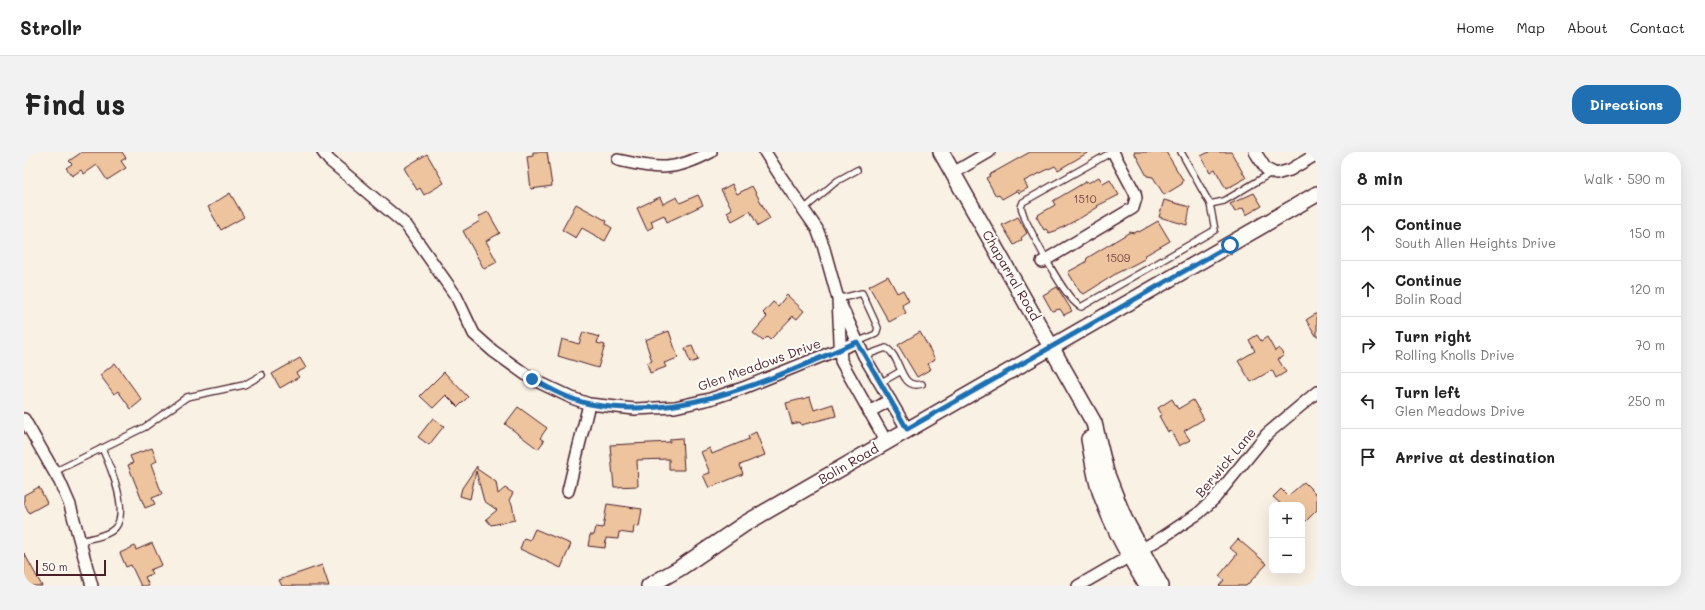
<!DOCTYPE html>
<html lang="en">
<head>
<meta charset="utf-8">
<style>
	:root { --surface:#fff; --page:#f2f2f2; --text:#222; --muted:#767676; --line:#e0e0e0; --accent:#1f6fb2 }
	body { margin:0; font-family:Mali,sans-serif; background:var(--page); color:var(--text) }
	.controls { position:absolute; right:12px; bottom:12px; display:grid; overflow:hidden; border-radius:8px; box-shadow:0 4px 16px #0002 }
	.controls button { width:36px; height:36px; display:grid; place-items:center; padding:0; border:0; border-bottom:1px solid var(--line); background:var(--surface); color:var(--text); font:20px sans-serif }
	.scale { position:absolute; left:12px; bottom:10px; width:70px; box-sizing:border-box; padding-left:4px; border:2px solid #4a1f2b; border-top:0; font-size:11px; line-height:14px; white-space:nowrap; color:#4a1f2b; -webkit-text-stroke:3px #fdfcf7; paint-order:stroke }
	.stop { position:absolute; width:12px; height:12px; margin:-9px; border:3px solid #1f6fb2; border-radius:50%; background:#fff }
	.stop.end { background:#1f6fb2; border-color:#fff; box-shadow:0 1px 4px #0008 }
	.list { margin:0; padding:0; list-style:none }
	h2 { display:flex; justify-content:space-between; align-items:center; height:52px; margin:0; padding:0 16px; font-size:17px }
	h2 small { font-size:13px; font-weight:400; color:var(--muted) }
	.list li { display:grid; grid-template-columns:26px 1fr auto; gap:12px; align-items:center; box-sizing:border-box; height:56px; padding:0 16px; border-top:1px solid var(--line) }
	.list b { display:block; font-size:15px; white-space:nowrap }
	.list p { margin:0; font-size:13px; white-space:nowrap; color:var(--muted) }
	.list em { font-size:13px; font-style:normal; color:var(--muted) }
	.icon { flex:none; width:22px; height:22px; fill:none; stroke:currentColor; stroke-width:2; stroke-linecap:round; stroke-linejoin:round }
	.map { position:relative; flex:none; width:1293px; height:434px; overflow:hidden; border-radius:16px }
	header { display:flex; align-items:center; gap:24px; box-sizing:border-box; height:56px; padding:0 20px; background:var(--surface); border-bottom:1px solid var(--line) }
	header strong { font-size:19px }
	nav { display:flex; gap:22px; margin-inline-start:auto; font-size:14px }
	.intro { display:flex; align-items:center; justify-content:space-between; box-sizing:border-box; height:96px; padding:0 24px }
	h1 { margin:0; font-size:28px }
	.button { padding:10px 18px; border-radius:16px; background:var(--accent); color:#fff; font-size:14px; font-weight:700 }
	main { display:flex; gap:24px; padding:0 24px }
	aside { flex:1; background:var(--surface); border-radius:16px; box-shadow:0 4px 16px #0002 }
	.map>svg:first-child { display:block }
	.building { fill:#eec49e; stroke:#4a1f2b }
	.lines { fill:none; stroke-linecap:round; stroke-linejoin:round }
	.lane-casing { stroke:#4a1f2b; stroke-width:8 }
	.street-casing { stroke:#4a1f2b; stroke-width:14 }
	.secondary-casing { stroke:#4a1f2b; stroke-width:18 }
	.lane { stroke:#fdfcf7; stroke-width:5.5 }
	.street { stroke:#fdfcf7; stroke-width:11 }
	.secondary { stroke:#fdfcf7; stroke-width:15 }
	.route { stroke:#1f6fb2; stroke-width:5 }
	.labels { text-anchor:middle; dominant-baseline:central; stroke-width:4; stroke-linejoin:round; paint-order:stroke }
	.number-label { font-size:11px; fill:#734848 }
	.street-label { font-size:13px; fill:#4a1f2b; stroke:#fdfcf7 }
</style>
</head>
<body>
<header>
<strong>Strollr</strong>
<nav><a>Home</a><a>Map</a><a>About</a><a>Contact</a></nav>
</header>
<div class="intro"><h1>Find us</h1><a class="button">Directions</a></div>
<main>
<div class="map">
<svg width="1293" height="434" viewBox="0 0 1293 434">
	<rect width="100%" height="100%" fill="#faf1e5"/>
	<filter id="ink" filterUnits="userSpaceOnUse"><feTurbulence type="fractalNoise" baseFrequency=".025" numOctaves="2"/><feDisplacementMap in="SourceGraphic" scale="8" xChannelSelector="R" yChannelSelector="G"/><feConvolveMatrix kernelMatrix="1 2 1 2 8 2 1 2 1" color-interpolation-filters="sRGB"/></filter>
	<g filter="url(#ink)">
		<g class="building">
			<polygon points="58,0 98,0 102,6 97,9 102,16 83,28 73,13 60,22 57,18 48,24 42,16 48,12 45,9"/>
			<polygon points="509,0 523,0 528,34 507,37 503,5 509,4"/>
			<polygon points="1006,0 1065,0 1034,18 1031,14 1000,29 1004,36 995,41 994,38 978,47 975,43 972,44 962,26 966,24 965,23"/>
			<polygon points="1110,0 1142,0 1159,28 1158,32 1140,43 1129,25 1123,24"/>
			<polygon points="1185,0 1207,0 1222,26 1202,37 1191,17 1186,20 1177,4"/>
			<polygon points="403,2 420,31 400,43 396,36 393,38 380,16"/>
			<polygon points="1075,25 1079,32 1086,28 1095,43 1073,54 1074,55 1058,65 1034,78 1025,81 1022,77 1020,78 1012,64 1031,53 1029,49 1063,29 1064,31"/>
			<polygon points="708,32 713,42 728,34 746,67 734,74 726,59 708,69 703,60 708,57 697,38"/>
			<polygon points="206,41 220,65 197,78 184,55"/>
			<polygon points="1230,41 1238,54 1222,63 1219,56 1211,60 1206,52"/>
			<polygon points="674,43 679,53 643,70 640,63 627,69 629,75 623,78 613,56 636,45 639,52 653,45 656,51"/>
			<polygon points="1140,48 1166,55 1163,73 1135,65"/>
			<polygon points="552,52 583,69 582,72 588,76 581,89 558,76 552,86 538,78"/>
			<polygon points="464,60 476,81 462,89 473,110 460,117 439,79 456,69 454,65"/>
			<polygon points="994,65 1003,81 997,86 998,88 990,93 978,73"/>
			<polygon points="1134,69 1146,89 1120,104 1122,106 1113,111 1093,121 1060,142 1056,140 1044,120 1062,110 1063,106 1106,80 1110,81 1114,79 1115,80"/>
			<polygon points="864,124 873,141 879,138 885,149 878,153 882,161 865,170 845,134"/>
			<polygon points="1033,135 1048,159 1040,163 1036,157 1028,159 1019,143"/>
			<polygon points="763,143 780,159 773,167 769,164 746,188 743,185 739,189 729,181 743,165 739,161 749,150 754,154"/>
			<polygon points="1293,161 1293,185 1282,168"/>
			<polygon points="645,179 654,206 640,211 642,215 626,221 623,211 628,209 621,188"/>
			<polygon points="559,180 575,185 573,191 581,193 574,216 534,204 538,187 555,192"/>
			<polygon points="896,180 911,207 904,212 907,217 893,225 874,193"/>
			<polygon points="1233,183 1237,189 1243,185 1251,199 1255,196 1260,204 1254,207 1262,220 1252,226 1248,218 1227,230 1214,209 1231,199 1225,188"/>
			<polygon points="668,194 674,208 666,211 661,196"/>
			<polygon points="276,206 282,216 272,221 275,225 256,236 248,222"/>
			<polygon points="91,211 118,248 107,257 94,239 90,242 76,223"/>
			<polygon points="420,220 444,245 434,255 422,243 409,256 396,244"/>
			<polygon points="786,245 790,258 809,252 812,264 777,273 776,270 768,272 762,251"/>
			<polygon points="1148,247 1154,257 1169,248 1180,267 1160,279 1166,288 1155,294 1147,279 1144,280 1135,264 1138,263 1134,256"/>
			<polygon points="494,255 523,276 516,286 520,289 514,297 481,272"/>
			<polygon points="409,266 420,274 405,293 394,285"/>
			<polygon points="732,280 741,303 716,313 719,322 685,336 679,323 686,321 677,300 686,296 688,302 725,287 724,284"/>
			<polygon points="658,286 660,318 645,318 645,307 613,308 614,334 590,335 586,293 646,290 646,287"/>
			<polygon points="128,296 133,309 127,312 138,342 128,346 131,352 121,356 104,313 109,311 106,304"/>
			<polygon points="453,314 453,317 472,330 474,342 481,336 489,341 485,348 488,352 491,368 467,373 462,367 473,358 460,349 452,319 446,347 436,344 438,336"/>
			<polygon points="1280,330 1293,343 1293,358 1278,373 1278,353 1258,353 1249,345 1257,337 1264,344"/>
			<polygon points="15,335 23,351 5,361 0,351 0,343"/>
			<polygon points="583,352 618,357 615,375 610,374 609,382 595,380 594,387 582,386 581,396 564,394 566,383 570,383 572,375 579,376"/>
			<polygon points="511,377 547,392 537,416 496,397 500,386 506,388"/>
			<polygon points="1214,387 1243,412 1222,434 1195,434 1200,428 1195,424 1213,402 1206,396"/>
			<polygon points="128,391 138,413 126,418 128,422 121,425 125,434 117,434 107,413 102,415 96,401 111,394 112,398"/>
			<polygon points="0,401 18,434 0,434"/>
			<polygon points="298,413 305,434 258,434 255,428"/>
		</g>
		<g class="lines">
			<defs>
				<g id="lane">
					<path d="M1088 0 999 50 997 55 1001 67C1011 86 1040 147 1057 155L1191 78 1186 52 1157 0"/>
					<polyline points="1186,52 1200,49 1247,21"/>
					<polyline points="780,57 813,29 833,18"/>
					<polyline points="814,147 838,141 854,176 852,182 833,190"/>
					<path d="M840 204 862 196C878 204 875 239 898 232"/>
					<polyline points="856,231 877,219"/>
					<polyline points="30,320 121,275 163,245 220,233 238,223"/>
					<path d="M57 389C67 386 84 384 91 376 106 359 86 314 78 296"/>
				</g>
				<g id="street">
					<polyline points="299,0 305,8 382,73 432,144 450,182 469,199 508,227 548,246 565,252 611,257 651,255 686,247 719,236 833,190"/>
					<polyline points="741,0 757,25 793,77 799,93 814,147 817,209 862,289"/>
					<polyline points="1231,0 1242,17 1252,22 1266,18 1293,2"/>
					<path d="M594 8C635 17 649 20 687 0"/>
					<polyline points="929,21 965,0"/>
					<polyline points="1018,110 1109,56 1112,46 1111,41 1089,0"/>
					<polyline points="816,151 840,204 883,277"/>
					<polyline points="845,260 866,248"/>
					<polyline points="0,267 36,330 46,353 68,434"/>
					<polyline points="544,339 565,252"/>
					<polyline points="1054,434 1139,385 1175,361 1190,347 1243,282 1293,240"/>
				</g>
				<g id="secondary">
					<polyline points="917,0 1070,271 1082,320 1100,366 1137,434"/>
					<path d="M1065 287C1068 303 1070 318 1074 333 1085 369 1104 402 1123 434"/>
					<polyline points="625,434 656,416 722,371 1293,42"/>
				</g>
			</defs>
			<use href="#lane" class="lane-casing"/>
			<use href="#street" class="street-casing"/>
			<use href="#secondary" class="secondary-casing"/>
			<use href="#lane" class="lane"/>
			<use href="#street" class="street"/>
			<use href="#secondary" class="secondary"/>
		</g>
	</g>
	<g class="lines" filter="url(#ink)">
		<path class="route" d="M508 227C526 237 546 248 566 252 659 270 749 226 833 190L883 277 1206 93"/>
	</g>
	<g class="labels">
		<g class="number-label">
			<text x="1061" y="46">1510</text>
			<text x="1094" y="105">1509</text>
		</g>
		<g class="street-label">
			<text transform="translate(988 123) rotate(60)">Chaparral Road</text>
			<text transform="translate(735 212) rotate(-20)">Glen Meadows Drive</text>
			<text transform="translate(1201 310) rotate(-50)">Berwick Lane</text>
			<text transform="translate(824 311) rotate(-30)">Bolin Road</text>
		</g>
	</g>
</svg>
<div class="controls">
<button>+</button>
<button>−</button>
</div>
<div class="scale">50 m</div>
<div class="stop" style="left:1206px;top:93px"></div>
<div class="stop end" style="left:508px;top:227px"></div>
</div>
<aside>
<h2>8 min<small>Walk · 590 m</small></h2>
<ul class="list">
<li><svg class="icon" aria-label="ahead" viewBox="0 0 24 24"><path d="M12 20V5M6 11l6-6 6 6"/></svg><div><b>Continue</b><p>South Allen Heights Drive</p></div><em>150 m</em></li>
<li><svg class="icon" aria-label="ahead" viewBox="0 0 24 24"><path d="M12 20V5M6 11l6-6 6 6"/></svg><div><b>Continue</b><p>Bolin Road</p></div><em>120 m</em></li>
<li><svg class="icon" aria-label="right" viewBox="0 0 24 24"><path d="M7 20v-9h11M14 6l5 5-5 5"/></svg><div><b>Turn right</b><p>Rolling Knolls Drive</p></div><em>70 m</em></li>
<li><svg class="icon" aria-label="left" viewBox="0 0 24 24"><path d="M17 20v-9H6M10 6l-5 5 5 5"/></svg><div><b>Turn left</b><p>Glen Meadows Drive</p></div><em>250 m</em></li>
<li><svg class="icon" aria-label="arrive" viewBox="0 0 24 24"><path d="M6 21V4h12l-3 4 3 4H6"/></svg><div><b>Arrive at destination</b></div></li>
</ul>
</aside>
</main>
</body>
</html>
